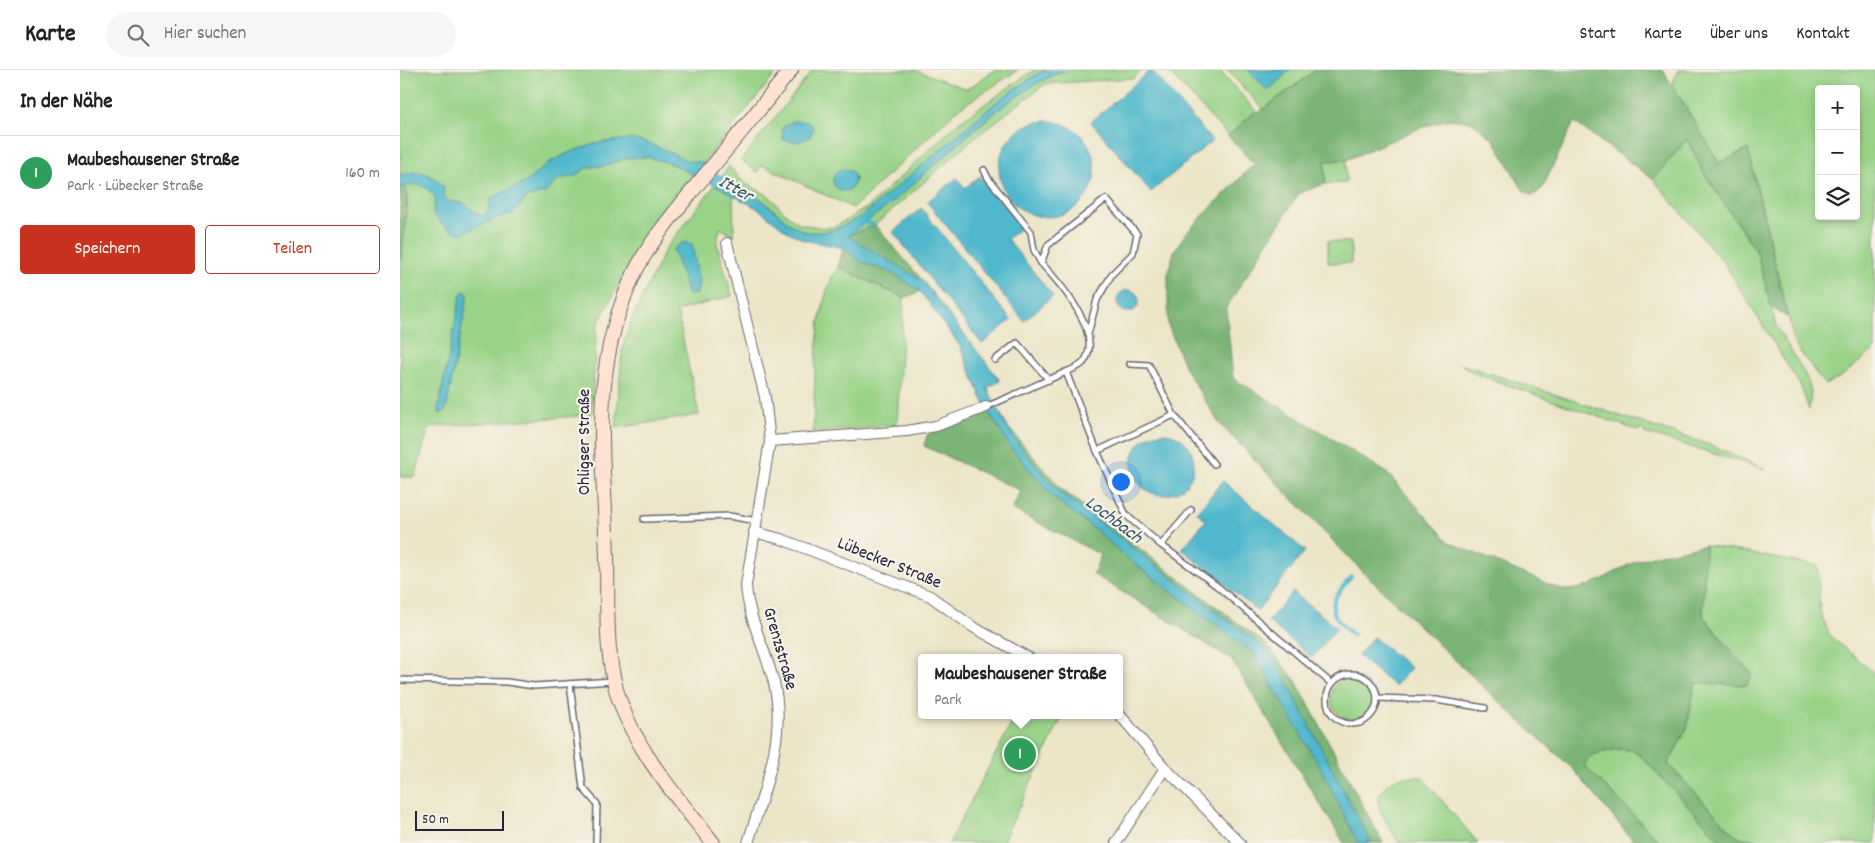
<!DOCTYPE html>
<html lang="de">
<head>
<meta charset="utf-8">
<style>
	:root { --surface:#fff; --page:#f6f6f6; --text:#222; --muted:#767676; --line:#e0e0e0; --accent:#c8321e }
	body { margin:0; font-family:Dekko,sans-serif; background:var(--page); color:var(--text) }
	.controls { position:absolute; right:15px; top:15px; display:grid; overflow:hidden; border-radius:5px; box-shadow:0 2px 8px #0003 }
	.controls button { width:45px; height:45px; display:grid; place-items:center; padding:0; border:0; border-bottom:1px solid var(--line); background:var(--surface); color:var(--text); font:25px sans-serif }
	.scale { position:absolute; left:15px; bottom:12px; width:89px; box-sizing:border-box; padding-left:5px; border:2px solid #22223b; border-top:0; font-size:14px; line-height:18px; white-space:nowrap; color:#22223b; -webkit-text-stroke:4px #f7f3e8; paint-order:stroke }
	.you { position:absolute; left:720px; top:411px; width:18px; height:18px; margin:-12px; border:4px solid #fff; border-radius:50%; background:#1a73e8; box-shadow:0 0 0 8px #1a73e833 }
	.badge { display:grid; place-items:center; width:32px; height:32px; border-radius:50%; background:var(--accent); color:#fff; font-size:16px; font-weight:700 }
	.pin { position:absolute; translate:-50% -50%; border:2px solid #fff; box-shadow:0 1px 5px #0006 }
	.popup { position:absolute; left:518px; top:584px; width:205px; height:65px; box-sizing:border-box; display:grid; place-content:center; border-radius:5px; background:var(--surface); filter:drop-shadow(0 1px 4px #0005); font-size:16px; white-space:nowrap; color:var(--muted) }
	.popup b { font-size:19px; color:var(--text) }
	.popup::after { content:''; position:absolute; left:50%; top:100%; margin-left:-10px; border:10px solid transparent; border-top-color:var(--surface) }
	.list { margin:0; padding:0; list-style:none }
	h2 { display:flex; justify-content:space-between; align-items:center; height:65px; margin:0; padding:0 20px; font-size:21px }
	h2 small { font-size:16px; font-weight:400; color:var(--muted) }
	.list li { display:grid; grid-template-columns:32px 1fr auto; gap:15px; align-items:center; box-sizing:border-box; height:75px; padding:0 20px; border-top:1px solid var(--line) }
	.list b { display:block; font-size:19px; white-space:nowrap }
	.list p { margin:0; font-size:16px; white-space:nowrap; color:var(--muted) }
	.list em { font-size:16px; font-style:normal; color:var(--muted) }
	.actions { display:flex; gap:10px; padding:15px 20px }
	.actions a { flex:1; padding:11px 0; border:1px solid var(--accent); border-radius:5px; text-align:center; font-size:18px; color:var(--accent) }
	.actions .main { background:var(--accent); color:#fff }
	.icon { flex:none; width:28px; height:28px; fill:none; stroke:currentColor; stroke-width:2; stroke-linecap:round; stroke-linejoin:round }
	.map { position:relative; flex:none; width:1475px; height:773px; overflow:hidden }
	header { display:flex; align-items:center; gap:30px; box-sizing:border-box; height:70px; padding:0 25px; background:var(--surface); border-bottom:1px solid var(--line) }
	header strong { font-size:24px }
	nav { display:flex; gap:28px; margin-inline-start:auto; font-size:18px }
	.search { width:350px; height:45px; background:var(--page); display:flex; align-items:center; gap:12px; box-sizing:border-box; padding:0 18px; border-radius:28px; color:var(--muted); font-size:19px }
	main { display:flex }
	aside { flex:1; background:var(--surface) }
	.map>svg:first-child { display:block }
	.green { fill:#99d387; stroke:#5e7a61; fill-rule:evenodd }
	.forest { fill:#7ab574; stroke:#4e6c58 }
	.water { fill:#4fb8cc; stroke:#386d84 }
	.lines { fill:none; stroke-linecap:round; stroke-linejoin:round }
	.stream { stroke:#4fb8cc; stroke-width:4 }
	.lane-casing { stroke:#69666c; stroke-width:8 }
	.street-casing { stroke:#69666c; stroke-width:12 }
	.secondary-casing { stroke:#69666c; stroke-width:16 }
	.lane { stroke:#fff; stroke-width:5 }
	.street { stroke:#fff; stroke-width:10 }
	.secondary { stroke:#fee3d2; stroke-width:14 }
	.labels { text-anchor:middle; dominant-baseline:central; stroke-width:4.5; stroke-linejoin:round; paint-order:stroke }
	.street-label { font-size:18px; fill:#22223b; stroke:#f7f3e8 }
	.water-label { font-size:19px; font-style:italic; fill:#32566e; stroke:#f7f3e8 }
</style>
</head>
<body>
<header>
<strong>Karte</strong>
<div class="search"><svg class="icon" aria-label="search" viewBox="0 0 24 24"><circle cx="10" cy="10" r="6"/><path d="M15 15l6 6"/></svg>Hier suchen</div>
<nav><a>Start</a><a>Karte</a><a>Über uns</a><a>Kontakt</a></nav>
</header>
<main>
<aside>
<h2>In der Nähe<small></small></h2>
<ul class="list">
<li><span class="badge" style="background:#2e9e5b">1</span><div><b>Maubeshausener Straße</b><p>Park · Lübecker Straße</p></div><em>160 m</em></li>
</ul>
<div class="actions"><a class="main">Speichern</a><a>Teilen</a></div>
</aside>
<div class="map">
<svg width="1475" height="773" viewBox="0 0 1475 773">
	<rect width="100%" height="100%" fill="#f7f3e8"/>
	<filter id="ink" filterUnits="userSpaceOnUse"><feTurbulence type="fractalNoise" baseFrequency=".02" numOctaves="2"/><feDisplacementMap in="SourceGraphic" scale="10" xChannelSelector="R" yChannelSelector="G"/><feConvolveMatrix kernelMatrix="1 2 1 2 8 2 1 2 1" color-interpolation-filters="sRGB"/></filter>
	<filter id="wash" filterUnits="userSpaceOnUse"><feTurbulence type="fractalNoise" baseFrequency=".0096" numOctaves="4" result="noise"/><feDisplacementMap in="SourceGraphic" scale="20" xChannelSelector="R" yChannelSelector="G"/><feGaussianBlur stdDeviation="1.12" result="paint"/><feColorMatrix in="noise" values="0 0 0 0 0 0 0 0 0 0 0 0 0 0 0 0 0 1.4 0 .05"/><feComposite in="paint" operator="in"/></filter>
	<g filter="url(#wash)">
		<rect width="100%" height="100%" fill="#ece5c8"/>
		<g class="green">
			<polygon points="0,0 379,0 310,84 232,189 197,256 191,345 29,357 15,407 0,407 0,199 7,136 6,106 0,104"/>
			<polygon points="413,0 515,0 567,19 595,0 618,0 559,38 453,138 362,95 357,102 341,90"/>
			<path d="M634 0H649L639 3 599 30 462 146C439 159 413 172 388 153 379 145 371 136 362 130 349 121 335 115 322 107L329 96 344 113 368 125 387 145 400 154 425 158 436 156 468 137 560 51Z"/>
			<path d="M665 0H742L734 8 645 14 573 69 475 155 447 166C478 143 507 119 536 94 575 60 616 19 665 0Z"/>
			<polygon points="767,0 819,0 856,41 828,66"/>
			<polygon points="827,0 916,0 863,39"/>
			<path d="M1278 0H1475V279L1442 306 1425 315 1395 275 1348 79 1319 93 1272 14ZM1419 19H1456V146H1419Z"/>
			<polygon points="1287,69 1305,105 1357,182 1376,256 1406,306 1411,321 1409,340 1401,317 1324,193 1253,109"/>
			<polygon points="946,90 946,113 925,114 925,91"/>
			<polygon points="315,115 333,125 334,166 320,158 317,174 332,226 277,241 299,345 216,358 222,280 231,250 266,178"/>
			<polygon points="928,171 951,172 951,193 928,193"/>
			<path d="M438 197 504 228 497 355 413 363C415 319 413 233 438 197Z"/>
			<polygon points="1061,294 1313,376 1365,399 1244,363 1244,360 1240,358 1239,361 1073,303"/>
			<polygon points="1305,475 1418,496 1420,542 1430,566 1475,604 1475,773 1377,773 1337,767 1268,694 1287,658 1295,613 1347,615 1352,604 1303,546"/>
			<circle cx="952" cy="628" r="21"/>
			<polygon points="616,645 663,645 602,773 549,773"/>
			<polygon points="1217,679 1231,680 1240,685 1323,773 1261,773 1184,695 1192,685"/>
			<polygon points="1002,707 1022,707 1078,773 999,773 980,741 978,727 987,714"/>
		</g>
		<g class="forest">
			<path d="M916 0H1263L1319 93 1348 79 1387 247 1371 237 1357 182 1305 105 1287 69 1253 109 1174 52 1142 119 1132 126 1123 120 1094 70 1072 52 1050 49 1020 58 946 90 925 91V114L899 123 826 238 833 308 986 402 1049 472 1162 520C1191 521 1211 502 1237 491 1258 483 1283 480 1305 475L1303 546 1336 588 1352 604 1348 615 1295 613 1287 658 1268 694 1337 767 1377 773H1323L1240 685 1231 680 1217 679 1192 685 1184 695 1261 773H1235L1173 699 1096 629 964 503 819 353 785 298 768 255V203L774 182 785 164 854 94 828 66 856 41 858 43Z"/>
			<polygon points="0,104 6,106 7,136 0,199"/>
			<polygon points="475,155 522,210 600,311 587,317 592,328 583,331 560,276 521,221 504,228 438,197 447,166"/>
			<polygon points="597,337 607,356 661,419 867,575 896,611 983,773 944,773 831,589 693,504 701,485 612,439 621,421 524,376 527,365"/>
		</g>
		<g class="water">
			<path d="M649 0H665C607 22 546 85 499 127 483 141 464 152 448 166L522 210 600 311 587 318 606 356 619 375 657 420 863 577 878 595 971 773H958L921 699 854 584 731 491 696 460 654 428 611 378 588 341 560 276 520 221 494 204 462 192 444 178 404 170 385 160 360 140 315 115 272 94 247 87 227 88 204 96 188 97 175 106 159 109 145 123 127 127 114 143 102 146 61 164C52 161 34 151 33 140 33 135 36 132 35 127 23 113 17 112 0 118V106C18 98 31 103 44 117L43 124 48 131 63 133 81 146 88 142 91 128 126 112 150 92 170 82 197 73 228 69 246 72 289 91 302 92 322 107 362 130 390 154 405 162H424L437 159 462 146 599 30 639 3Z"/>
			<polygon points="751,0 812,71 751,122 691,52"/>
			<polygon points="848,0 890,0 868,21"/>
			<circle cx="647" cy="99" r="48"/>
			<polygon points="393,51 409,52 413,58 410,67 399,72 383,70 382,58"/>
			<circle cx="444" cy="110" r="11"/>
			<polygon points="580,106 622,157 607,169 653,226 624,251 527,132 557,108 565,118"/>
			<polygon points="521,138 611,250 582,274 493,162"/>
			<polygon points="284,172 292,174 299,212 297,224 288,225 273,179"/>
			<circle cx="728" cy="231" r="11"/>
			<polygon points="65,221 68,225 46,340 40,344 38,339 61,224"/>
			<circle cx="763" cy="394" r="31"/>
			<polygon points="823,411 905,481 857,541 782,479 806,450 797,442"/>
			<polygon points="893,522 937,558 912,588 868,551"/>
			<polygon points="973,567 1011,598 995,616 958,586"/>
		</g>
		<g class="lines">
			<g class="stream">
				<polyline points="461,152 473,154"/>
				<path d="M951 507C929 533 924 540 953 565"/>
			</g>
		</g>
	</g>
	<g filter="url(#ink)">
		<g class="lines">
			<defs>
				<g id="lane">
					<polyline points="584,100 588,108 631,162 634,180 641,193"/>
					<polyline points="595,290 617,273 649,310"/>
					<path d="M666 302C671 300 679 297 683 293 706 265 659 212 641 193L648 175 706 129 737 164 733 183 712 204 697 230 688 264"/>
					<polyline points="586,337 666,302 697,381 774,345 749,295 730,294"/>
					<polyline points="774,345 814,394"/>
					<polyline points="697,381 726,445 761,475 791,440"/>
					<polyline points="244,449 329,446 357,451"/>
					<polyline points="761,475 817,516 932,614"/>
					<circle cx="952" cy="629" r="25"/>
					<polyline points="0,610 107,612 134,616 213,611"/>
					<polyline points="170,614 183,718 197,734 196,773"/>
					<polyline points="977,628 1036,630 1085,638"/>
				</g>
				<g id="street">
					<path d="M327 173 365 327 370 371 346 515C348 549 366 580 374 613 387 668 363 722 348 773"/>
					<polyline points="370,371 507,361 536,356 586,337"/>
					<polyline points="354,462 381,469 530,526 573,557 629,588"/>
					<polyline points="719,644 765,698 840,773"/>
					<polyline points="716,773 765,698"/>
				</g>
				<path id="secondary" d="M313 773C277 727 238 684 219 629 204 585 208 533 207 487 204 384 188 299 235 202 253 166 281 135 306 104 335 69 363 35 391 0"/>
			</defs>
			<use href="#lane" class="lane-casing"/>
			<use href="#street" class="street-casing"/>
			<use href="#secondary" class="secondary-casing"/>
			<use href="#lane" class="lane"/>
			<use href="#street" class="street"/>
			<use href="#secondary" class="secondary"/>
		</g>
	</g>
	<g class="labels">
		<g class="street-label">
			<text transform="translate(185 372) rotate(-90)">Ohligser Straße</text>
			<text transform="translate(489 494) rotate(22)">Lübecker Straße</text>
			<text transform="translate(379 579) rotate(74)">Grenzstraße</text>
		</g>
		<g class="water-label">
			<text transform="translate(335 120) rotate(29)">Itter</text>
			<text transform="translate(713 451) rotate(37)">Lochbach</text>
		</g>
	</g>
</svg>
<div class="controls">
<button>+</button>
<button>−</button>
<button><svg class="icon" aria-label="layers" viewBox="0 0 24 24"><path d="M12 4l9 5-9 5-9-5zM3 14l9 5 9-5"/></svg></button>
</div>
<div class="scale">50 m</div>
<div class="you"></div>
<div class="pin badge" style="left:620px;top:684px;background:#2e9e5b">1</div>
<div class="popup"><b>Maubeshausener Straße</b>Park</div>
</div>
</main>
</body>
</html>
